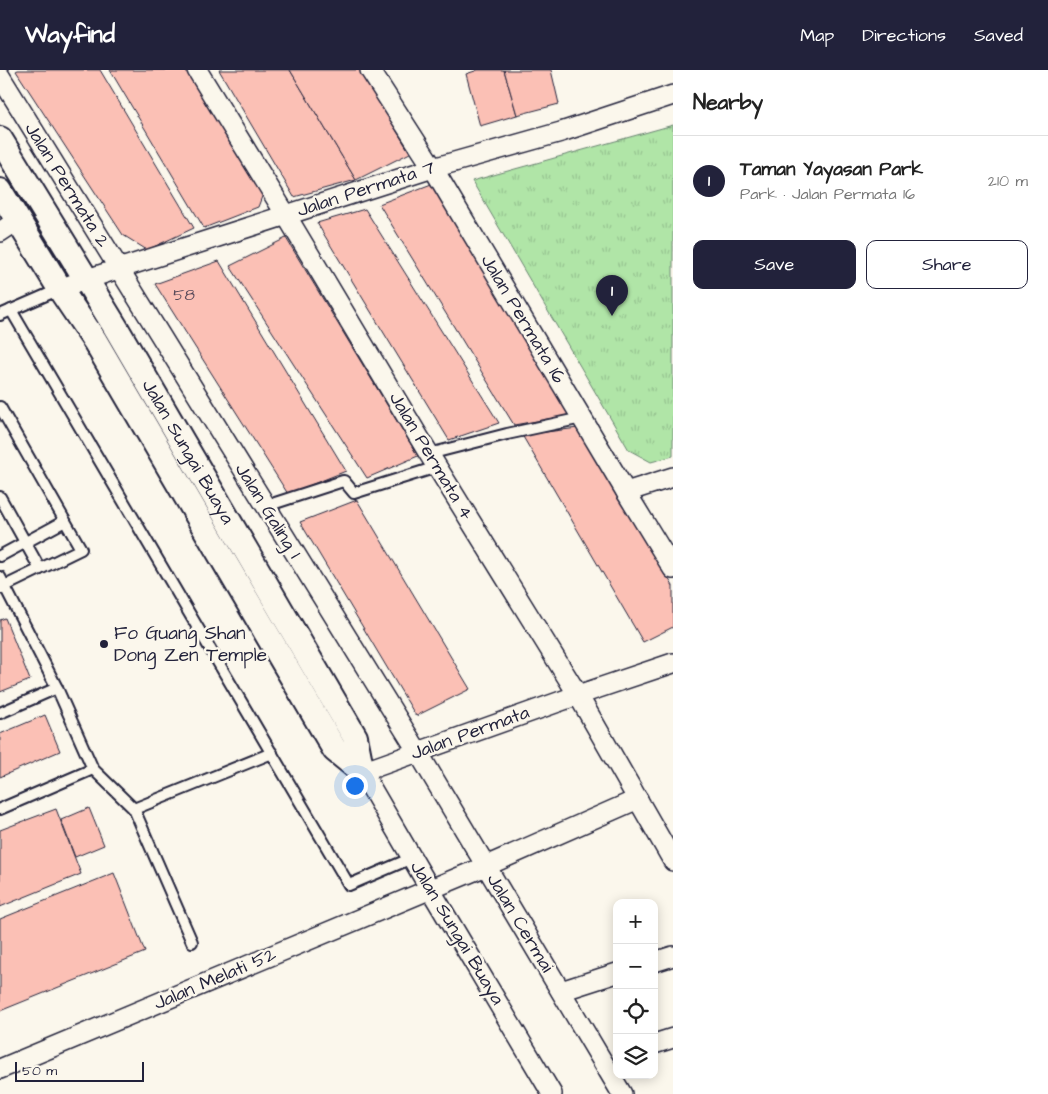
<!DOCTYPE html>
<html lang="en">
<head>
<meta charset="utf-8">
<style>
	:root { --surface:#fff; --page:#f2f2f2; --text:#222; --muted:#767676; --line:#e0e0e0; --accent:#22223b }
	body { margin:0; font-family:"Architects Daughter",sans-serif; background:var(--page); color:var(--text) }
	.controls { position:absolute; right:15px; bottom:15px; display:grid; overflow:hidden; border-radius:10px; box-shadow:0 2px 12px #0003 }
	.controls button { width:45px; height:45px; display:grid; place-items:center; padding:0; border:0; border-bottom:1px solid var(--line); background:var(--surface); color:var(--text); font:25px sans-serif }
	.scale { position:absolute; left:15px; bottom:12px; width:129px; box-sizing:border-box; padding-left:5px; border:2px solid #22223b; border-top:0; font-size:14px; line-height:18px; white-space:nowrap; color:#22223b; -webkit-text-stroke:4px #fbf7ec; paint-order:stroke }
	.you { position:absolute; left:354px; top:715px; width:18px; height:18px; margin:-12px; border:4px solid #fff; border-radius:50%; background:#1a73e8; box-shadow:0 0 0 8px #1a73e833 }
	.badge { display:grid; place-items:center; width:32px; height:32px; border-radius:50%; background:var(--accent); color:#fff; font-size:16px; font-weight:700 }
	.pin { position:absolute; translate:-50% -41px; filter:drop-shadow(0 1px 2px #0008) }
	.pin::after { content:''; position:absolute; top:26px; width:18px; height:15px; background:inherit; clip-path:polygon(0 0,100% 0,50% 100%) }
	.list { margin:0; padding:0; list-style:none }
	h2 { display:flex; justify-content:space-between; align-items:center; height:65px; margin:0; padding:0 20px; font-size:21px }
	h2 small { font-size:16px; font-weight:400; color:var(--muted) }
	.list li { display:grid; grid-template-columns:32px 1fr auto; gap:15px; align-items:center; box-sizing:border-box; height:90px; padding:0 20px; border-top:1px solid var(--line) }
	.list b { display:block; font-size:19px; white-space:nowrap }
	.list p { margin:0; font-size:16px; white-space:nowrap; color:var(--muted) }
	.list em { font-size:16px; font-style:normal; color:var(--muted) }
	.actions { display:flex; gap:10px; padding:15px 20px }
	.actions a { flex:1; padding:11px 0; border:1px solid var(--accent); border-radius:10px; text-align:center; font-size:18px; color:var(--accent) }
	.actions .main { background:var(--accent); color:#fff }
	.icon { flex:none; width:28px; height:28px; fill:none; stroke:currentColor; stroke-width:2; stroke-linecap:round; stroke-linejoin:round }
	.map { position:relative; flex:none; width:673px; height:1024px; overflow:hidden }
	header { display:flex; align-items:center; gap:30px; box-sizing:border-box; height:70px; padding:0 25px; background:var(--accent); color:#fff }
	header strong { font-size:24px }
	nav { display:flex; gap:28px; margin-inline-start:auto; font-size:18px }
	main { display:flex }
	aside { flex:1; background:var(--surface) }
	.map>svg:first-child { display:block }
	.park { fill:url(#park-tufts); stroke:#698471 }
	.building { fill:#fbc0b5; stroke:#22223b }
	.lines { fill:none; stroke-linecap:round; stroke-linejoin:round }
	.service-casing { stroke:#22223b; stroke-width:14 }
	.minor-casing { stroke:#22223b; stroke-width:22 }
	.tertiary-casing { stroke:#22223b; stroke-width:28 }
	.service { stroke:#fbf7ec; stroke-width:10 }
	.minor { stroke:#fbf7ec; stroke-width:19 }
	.tertiary { stroke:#fbf7ec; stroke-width:24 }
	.poi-dot { fill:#22223b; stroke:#fbf7ec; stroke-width:2 }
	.labels { text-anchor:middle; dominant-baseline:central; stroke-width:5; stroke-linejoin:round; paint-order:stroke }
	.number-label { font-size:16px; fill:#584a5a }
	.street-label { font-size:19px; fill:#22223b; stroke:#fbf7ec }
	.poi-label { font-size:19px; fill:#22223b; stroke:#fbf7ec; text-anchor:start }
</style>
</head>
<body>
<header>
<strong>Wayfind</strong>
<nav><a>Map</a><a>Directions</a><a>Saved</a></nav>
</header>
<main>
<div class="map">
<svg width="673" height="1024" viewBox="0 0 673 1024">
	<defs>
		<pattern id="park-tufts" width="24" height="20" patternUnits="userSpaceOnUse" patternTransform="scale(1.25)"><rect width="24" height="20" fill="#b0e5a7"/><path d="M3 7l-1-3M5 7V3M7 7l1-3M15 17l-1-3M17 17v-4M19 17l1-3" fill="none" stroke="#97c491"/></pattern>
	</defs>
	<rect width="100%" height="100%" fill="#fbf7ec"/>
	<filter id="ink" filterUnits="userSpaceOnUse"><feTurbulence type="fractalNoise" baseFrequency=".02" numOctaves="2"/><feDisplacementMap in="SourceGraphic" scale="10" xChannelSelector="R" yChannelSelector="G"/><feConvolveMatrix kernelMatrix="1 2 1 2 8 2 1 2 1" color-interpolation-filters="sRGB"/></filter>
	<g filter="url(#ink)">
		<polygon class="park" points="673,55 673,386 651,392 629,380 472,111"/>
		<g class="building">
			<polygon points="18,0 100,0 194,158 147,180 123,165 16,1"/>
			<polygon points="110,0 186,0 263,124 258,137 204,158"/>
			<polygon points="219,0 290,0 356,110 294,127"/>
			<polygon points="290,0 360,0 410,83 356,110"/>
			<polygon points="478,0 504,0 517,45 480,56 466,4"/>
			<polygon points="504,0 551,0 559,34 517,45"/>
			<polygon points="434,113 570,345 514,355 379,134"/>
			<polygon points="365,139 499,353 449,370 317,153"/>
			<polygon points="286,168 418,386 367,408 230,196"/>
			<polygon points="219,191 346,401 288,424 155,214"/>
			<polygon points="578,358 673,516 673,557 643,572 522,365"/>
			<polygon points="357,430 470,619 416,646 300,452"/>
			<polygon points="5,548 30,610 0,622 0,550"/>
			<polygon points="45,645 60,681 0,707 0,664"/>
			<polygon points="89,738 104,775 75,787 61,750"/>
			<polygon points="56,739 81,804 0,837 0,760"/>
			<polygon points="114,803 145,882 0,941 0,849"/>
		</g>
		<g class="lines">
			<defs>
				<g id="service">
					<polyline points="11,240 349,815 412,788"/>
					<polyline points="0,245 60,219"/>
					<polyline points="0,337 81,479 1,518"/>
					<polyline points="429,384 507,364 582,348"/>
					<polyline points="0,427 40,499"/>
					<polyline points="266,436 343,411 344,411 354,423 437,397"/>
					<polyline points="0,486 65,451"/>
					<polyline points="0,507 57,618 93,699 0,739"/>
					<polyline points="0,643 57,618"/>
					<polyline points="93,699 134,739 192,872"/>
					<polyline points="134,739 272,683"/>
				</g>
				<g id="minor">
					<polyline points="197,0 286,145 429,384 578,625 673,791"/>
					<polyline points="370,0 433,98 626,422 673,499"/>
					<polyline points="0,6 418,682 622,1024"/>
					<polyline points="0,162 18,150"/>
					<polyline points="60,219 87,209 433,98 561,62 673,25"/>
					<polyline points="626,422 673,407"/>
					<polyline points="654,892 673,886"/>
					<polyline points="561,921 617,903"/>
					<polyline points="654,974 673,968"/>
					<polyline points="0,999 486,796 638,729"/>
					<polyline points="552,1024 430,819 362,702 578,625 673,593"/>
				</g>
				<g id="tertiary">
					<path id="s1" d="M0 69 116 258 355 667 362 702"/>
					<polyline points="0,121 60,219 95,271 335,680 362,702"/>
				</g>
			</defs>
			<use href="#service" class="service-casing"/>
			<use href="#minor" class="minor-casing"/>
			<use href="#tertiary" class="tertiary-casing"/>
			<use href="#service" class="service"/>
			<use href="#minor" class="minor"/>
			<use href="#tertiary" class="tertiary"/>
		</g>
	</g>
	<circle class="poi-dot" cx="104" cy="574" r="5"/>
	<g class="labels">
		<g class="number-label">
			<text x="184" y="225">58</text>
		</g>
		<g class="street-label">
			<text transform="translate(67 115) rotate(58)">Jalan Permata 2</text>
			<text transform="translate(366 119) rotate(-18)">Jalan Permata 7</text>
			<text transform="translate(523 249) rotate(59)">Jalan Permata 16</text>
			<text stroke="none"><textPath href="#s1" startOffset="365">Jalan Sungai Buaya</textPath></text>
			<text transform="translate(431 386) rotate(59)">Jalan Permata 4</text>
			<text transform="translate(268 441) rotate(58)">Jalan Galing 1</text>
			<text transform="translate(470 663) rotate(-20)">Jalan Permata</text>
			<text transform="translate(520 853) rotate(59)">Jalan Cermai</text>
			<text transform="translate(457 863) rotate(59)">Jalan Sungai Buaya</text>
			<text transform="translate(215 909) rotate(-23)">Jalan Melati 52</text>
		</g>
		<g class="poi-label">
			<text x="114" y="563">Fo Guang Shan<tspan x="114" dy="22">Dong Zen Temple</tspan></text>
		</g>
	</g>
</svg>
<div class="controls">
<button>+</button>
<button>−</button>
<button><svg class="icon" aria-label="locate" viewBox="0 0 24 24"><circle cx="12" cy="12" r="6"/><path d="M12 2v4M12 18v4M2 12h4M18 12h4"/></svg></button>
<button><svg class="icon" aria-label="layers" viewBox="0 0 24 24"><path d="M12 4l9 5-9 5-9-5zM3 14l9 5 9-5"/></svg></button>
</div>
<div class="scale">50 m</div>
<div class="you"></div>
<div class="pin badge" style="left:612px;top:246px">1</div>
</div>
<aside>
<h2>Nearby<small></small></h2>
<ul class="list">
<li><span class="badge">1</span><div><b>Taman Yayasan Park</b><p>Park · Jalan Permata 16</p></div><em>210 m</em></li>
</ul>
<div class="actions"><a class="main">Save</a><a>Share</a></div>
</aside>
</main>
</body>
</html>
